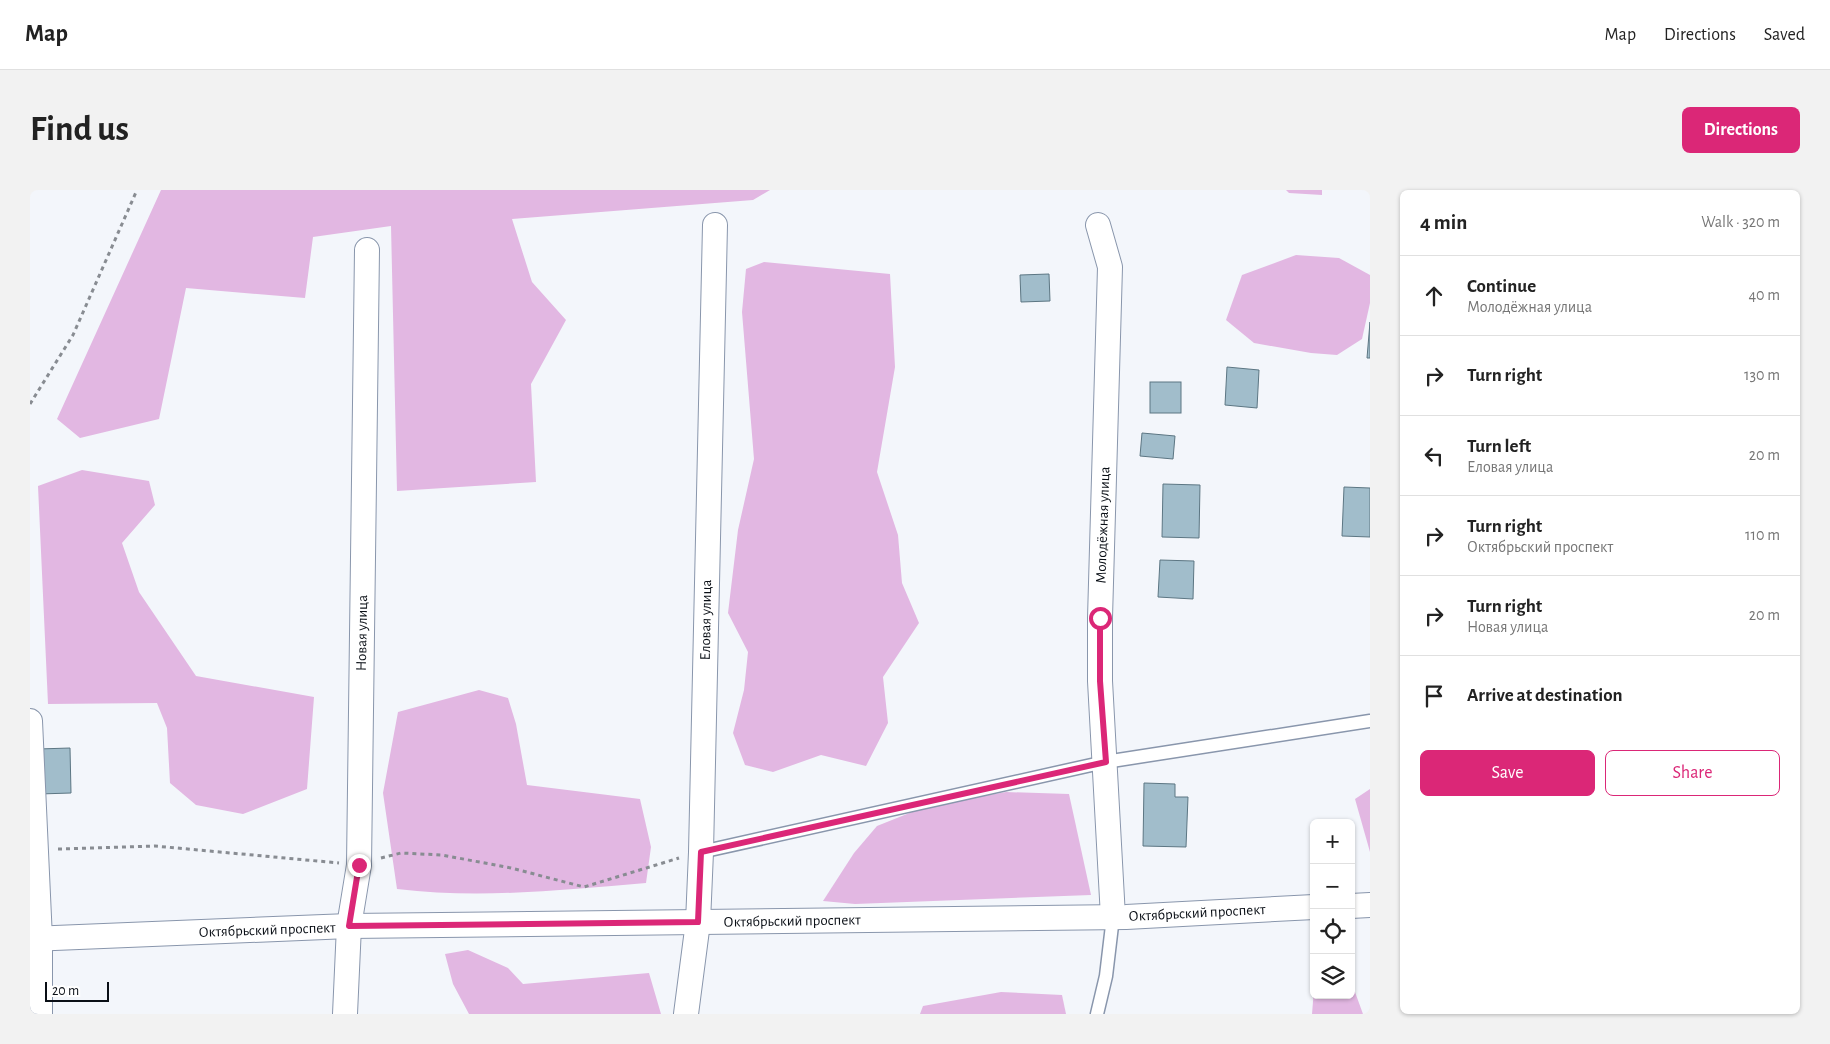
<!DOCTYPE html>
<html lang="en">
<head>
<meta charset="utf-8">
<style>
	:root { --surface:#fff; --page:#f2f2f2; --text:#222; --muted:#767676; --line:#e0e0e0; --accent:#db2777 }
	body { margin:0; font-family:"Alegreya Sans",sans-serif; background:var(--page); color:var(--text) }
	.controls { position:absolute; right:15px; bottom:15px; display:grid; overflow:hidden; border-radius:8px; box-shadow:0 1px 4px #0004 }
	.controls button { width:45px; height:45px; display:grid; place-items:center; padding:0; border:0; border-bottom:1px solid var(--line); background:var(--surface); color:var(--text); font:25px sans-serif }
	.scale { position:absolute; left:15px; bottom:12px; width:64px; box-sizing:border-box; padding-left:5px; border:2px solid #0a0f16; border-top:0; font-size:14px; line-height:18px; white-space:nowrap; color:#0a0f16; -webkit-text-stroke:4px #fff; paint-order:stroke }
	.stop { position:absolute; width:15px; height:15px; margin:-11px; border:4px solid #db2777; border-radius:50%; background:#fff }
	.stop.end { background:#db2777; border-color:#fff; box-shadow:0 1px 5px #0008 }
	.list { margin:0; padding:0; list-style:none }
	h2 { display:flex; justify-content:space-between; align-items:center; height:65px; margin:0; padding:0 20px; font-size:21px }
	h2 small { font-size:16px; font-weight:400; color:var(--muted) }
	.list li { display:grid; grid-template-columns:32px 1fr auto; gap:15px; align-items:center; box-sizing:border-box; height:80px; padding:0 20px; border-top:1px solid var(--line) }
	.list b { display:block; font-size:19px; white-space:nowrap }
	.list p { margin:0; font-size:16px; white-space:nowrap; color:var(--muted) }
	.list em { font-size:16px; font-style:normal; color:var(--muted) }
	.actions { display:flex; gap:10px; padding:15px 20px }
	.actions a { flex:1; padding:11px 0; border:1px solid var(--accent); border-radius:8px; text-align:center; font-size:18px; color:var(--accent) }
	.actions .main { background:var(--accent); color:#fff }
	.icon { flex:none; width:28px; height:28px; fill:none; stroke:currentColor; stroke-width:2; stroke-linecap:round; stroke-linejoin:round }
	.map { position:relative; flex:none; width:1340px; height:824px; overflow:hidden; border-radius:8px }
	header { display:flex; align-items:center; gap:30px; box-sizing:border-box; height:70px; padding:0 25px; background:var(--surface); border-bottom:1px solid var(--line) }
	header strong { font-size:24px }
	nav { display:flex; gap:28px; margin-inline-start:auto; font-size:18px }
	.intro { display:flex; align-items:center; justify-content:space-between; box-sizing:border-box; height:120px; padding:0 30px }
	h1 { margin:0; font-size:35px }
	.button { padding:12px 22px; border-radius:8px; background:var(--accent); color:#fff; font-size:18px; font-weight:700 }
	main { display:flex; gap:30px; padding:0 30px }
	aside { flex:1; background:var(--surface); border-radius:8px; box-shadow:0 1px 4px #0004 }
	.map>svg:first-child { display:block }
	.forest { fill:#e2b7e2 }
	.building { fill:#a1bdcb; stroke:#5c7683 }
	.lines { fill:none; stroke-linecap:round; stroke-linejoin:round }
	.service-casing { stroke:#8996ac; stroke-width:15 }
	.minor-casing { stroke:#8996ac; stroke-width:26 }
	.path { stroke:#888c92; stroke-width:3; stroke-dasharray:4 4; stroke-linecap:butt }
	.service { stroke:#fff; stroke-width:12 }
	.minor { stroke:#fff; stroke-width:24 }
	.route { stroke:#db2777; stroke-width:6 }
	.labels { text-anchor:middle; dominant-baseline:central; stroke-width:4.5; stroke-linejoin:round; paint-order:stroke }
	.street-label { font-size:15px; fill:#0a0f16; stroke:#fff }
</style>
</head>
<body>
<header>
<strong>Map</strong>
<nav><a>Map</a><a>Directions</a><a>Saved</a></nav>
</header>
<div class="intro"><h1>Find us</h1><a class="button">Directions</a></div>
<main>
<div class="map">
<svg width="1340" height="824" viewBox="0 0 1340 824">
	<rect width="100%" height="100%" fill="#f3f6fb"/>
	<g class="forest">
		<polygon points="131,0 740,0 723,10 482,29 502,92 536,130 501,194 506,292 367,301 361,36 283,47 275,108 156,98 129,229 50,248 27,229"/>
		<polygon points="1256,0 1292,0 1292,5 1259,3"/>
		<polygon points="1266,65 1309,68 1340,85 1340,113 1332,149 1307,165 1281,163 1224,153 1196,130 1212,85"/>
		<polygon points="734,72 860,84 865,177 847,282 868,345 872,393 889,433 853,487 858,533 836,576 791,565 743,582 715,575 703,543 714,500 718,462 698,423 708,340 724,269 712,122 716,79"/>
		<polygon points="52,280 119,291 125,315 92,353 109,402 166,486 284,507 277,599 213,624 166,615 140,593 137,538 127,513 18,514 8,296"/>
		<path d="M449 500 478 508 486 534 497 595 610 609 621 657 616 693C533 700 450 709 367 699L353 603 368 522Z"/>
		<polygon points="1340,599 1340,662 1325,609"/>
		<polygon points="976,602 1039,604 1061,705 825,714 793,711 824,663 847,636 897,616"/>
		<polygon points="438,760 478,778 493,794 619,783 631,824 439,824 423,794 415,764"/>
		<polygon points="1321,791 1333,824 1282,824 1284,799 1284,805 1321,805"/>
		<polygon points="971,802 1032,805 1036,824 890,824 893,816"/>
	</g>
	<g class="building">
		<polygon points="1019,84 1020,111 991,112 990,85"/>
		<polygon points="1340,132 1340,168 1337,168"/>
		<polygon points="1197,177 1229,180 1227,218 1195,215"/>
		<rect x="1120" y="192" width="31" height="31"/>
		<polygon points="1112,243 1145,246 1143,269 1110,266"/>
		<polygon points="1133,294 1170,295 1169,348 1132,347"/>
		<polygon points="1314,297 1340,298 1340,347 1312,346"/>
		<polygon points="1130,370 1164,371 1163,409 1128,407"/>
		<polygon points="40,558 41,603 9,604 8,559"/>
		<polygon points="1114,593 1145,594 1145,607 1158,607 1156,657 1113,656"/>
	</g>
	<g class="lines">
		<defs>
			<g id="service">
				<polyline points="671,662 1075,572 1340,531"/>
				<polyline points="1067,824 1076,786 1083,727"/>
			</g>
			<g id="minor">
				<polyline points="1068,35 1080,77 1070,428 1070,491 1083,727"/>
				<polyline points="0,531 10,749 10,824"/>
				<polyline points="1321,716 1340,715"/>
				<polyline points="0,749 319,736 1096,727 1284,717"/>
				<polyline points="315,824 319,736 329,675 337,60"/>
				<polyline points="656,824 668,732 671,662 685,35"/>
			</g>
		</defs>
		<use href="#service" class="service-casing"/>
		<use href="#minor" class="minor-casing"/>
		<g class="path">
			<polyline points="0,214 43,145 107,0"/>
			<polyline points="28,659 125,656 309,673"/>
			<polyline points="351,668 371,663 412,665 481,678 554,697 649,668"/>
		</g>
		<use href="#service" class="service"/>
		<use href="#minor" class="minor"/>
	</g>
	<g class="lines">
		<polyline class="route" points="329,675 319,736 668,732 671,662 1076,572 1070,491 1070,428"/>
	</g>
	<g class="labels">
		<g class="street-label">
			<text transform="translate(1073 335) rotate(-88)">Молодёжная улица</text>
			<text transform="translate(676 430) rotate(-89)">Еловая улица</text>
			<text transform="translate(332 443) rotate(-89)">Новая улица</text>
			<text transform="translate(1167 723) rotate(-3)">Октябрьский проспект</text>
			<text transform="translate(762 731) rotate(-1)">Октябрьский проспект</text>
			<text transform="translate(237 740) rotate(-2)">Октябрьский проспект</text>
		</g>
	</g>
</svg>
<div class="controls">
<button>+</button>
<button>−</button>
<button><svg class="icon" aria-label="locate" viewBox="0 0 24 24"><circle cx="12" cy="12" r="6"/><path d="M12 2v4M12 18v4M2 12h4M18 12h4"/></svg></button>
<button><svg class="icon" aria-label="layers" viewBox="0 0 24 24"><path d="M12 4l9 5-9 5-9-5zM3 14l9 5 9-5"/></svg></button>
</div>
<div class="scale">20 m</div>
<div class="stop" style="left:1070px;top:428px"></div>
<div class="stop end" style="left:329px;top:675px"></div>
</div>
<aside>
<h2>4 min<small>Walk · 320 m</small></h2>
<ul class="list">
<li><svg class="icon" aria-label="ahead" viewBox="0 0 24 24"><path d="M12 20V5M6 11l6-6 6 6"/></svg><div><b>Continue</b><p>Молодёжная улица</p></div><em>40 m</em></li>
<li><svg class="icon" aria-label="right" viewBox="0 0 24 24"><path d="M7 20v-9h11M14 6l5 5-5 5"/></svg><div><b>Turn right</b></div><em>130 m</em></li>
<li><svg class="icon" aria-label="left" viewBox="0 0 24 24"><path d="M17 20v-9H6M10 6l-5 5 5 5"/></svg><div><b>Turn left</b><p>Еловая улица</p></div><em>20 m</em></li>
<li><svg class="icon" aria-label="right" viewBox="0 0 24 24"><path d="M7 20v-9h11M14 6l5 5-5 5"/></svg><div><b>Turn right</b><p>Октябрьский проспект</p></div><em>110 m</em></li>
<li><svg class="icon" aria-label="right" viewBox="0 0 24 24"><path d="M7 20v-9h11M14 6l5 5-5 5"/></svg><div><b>Turn right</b><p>Новая улица</p></div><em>20 m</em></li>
<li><svg class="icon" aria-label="arrive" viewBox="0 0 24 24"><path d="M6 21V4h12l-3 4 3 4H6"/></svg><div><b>Arrive at destination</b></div></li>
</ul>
<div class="actions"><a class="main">Save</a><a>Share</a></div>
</aside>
</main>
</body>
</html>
